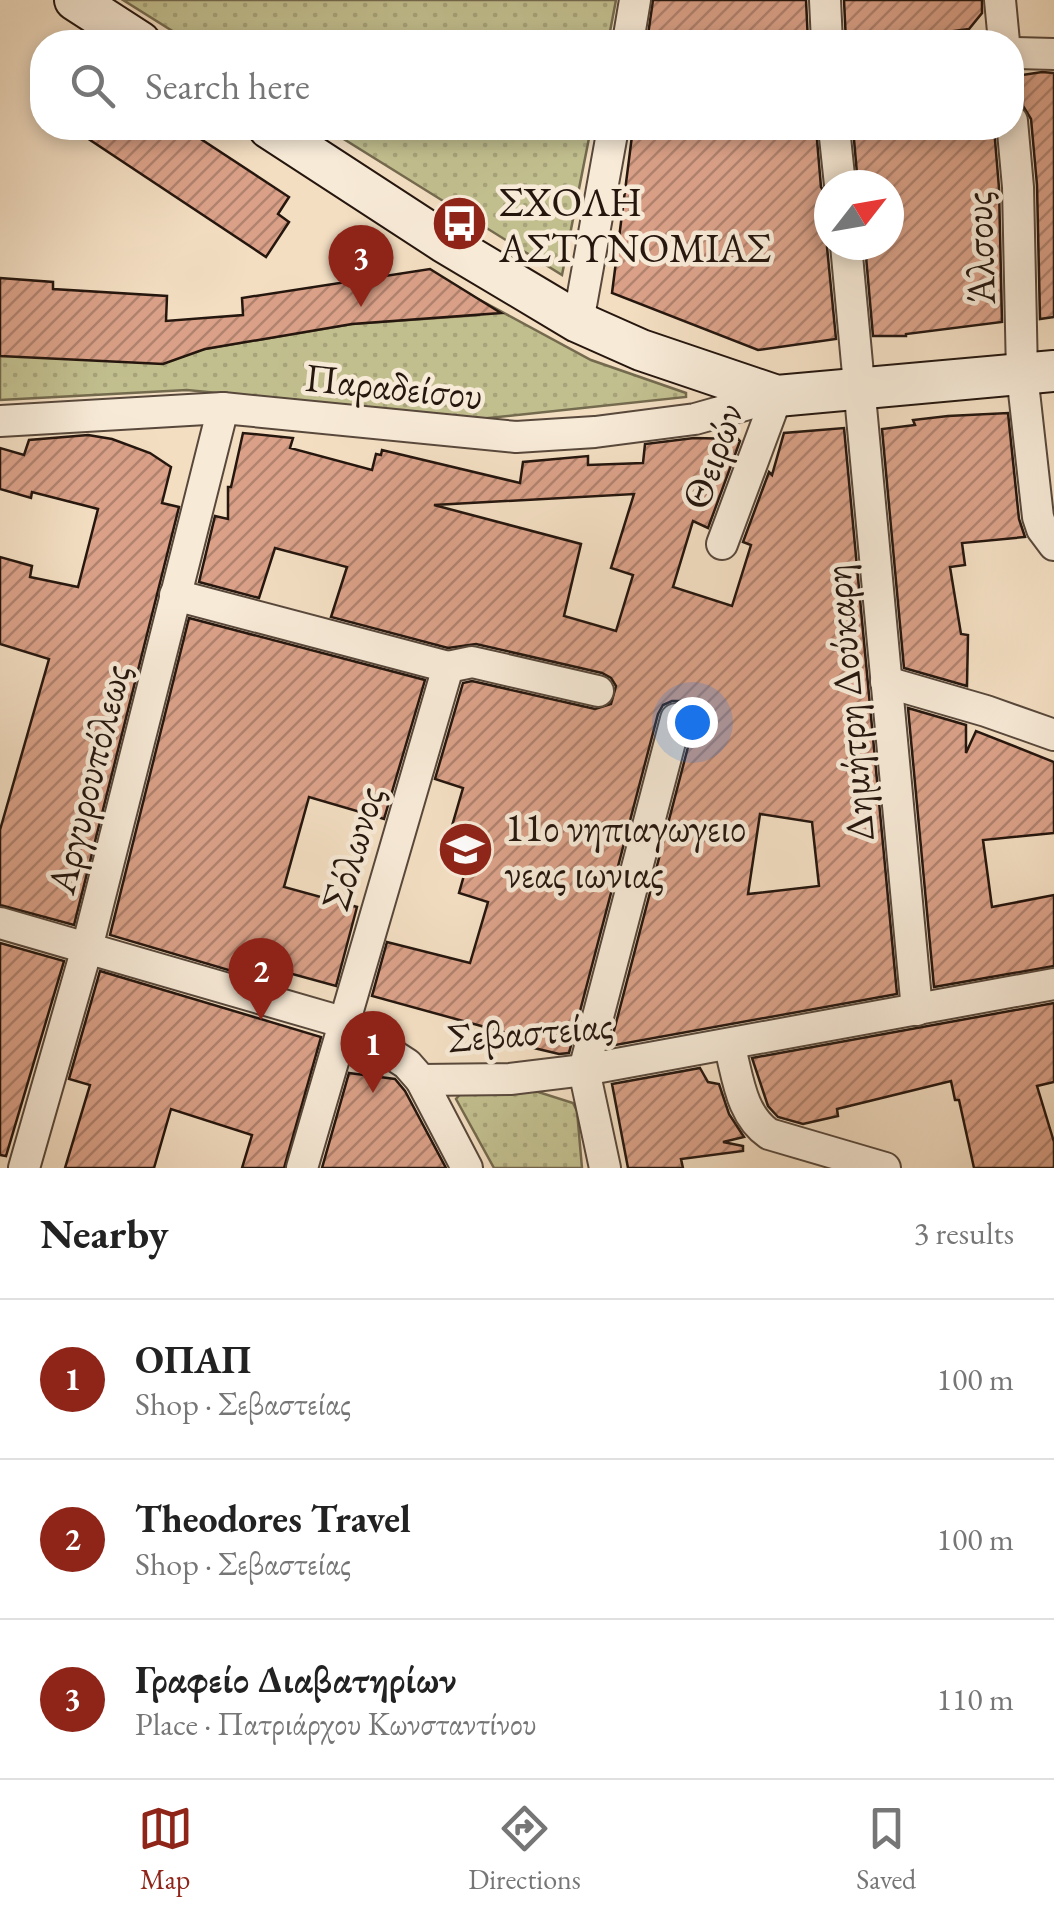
<!DOCTYPE html>
<html lang="en">
<head>
<meta charset="utf-8">
<style>
	:root { --surface:#fff; --page:#f6f6f6; --text:#222; --muted:#767676; --line:#e0e0e0; --accent:#8f2418 }
	body { margin:0; font-family:"EB Garamond",serif; background:var(--page); color:var(--text) }
	.compass { position:absolute; left:814px; top:170px; width:90px; height:90px; border-radius:50%; background:var(--surface); box-shadow:0 5px 15px #0003; rotate:59deg }
	.you { position:absolute; left:692px; top:722px; width:35px; height:35px; margin:-25px; border:8px solid #fff; border-radius:50%; background:#1a73e8; box-shadow:0 0 0 15px #1a73e833 }
	.badge { display:grid; place-items:center; width:65px; height:65px; border-radius:50%; background:var(--accent); color:#fff; font-size:32px; font-weight:700 }
	.pin { position:absolute; translate:-50% -82px; filter:drop-shadow(0 2px 5px #0008) }
	.pin::after { content:''; position:absolute; top:52px; width:35px; height:30px; background:inherit; clip-path:polygon(0 0,100% 0,50% 100%) }
	.list { margin:0; padding:0; list-style:none }
	h2 { display:flex; justify-content:space-between; align-items:center; height:130px; margin:0; padding:0 40px; font-size:42px }
	h2 small { font-size:32px; font-weight:400; color:var(--muted) }
	.list li { display:grid; grid-template-columns:65px 1fr auto; gap:30px; align-items:center; box-sizing:border-box; height:160px; padding:0 40px; border-top:2px solid var(--line) }
	.list b { display:block; font-size:38px; white-space:nowrap }
	.list p { margin:0; font-size:32px; white-space:nowrap; color:var(--muted) }
	.list em { font-size:32px; font-style:normal; color:var(--muted) }
	.icon { flex:none; width:55px; height:55px; fill:none; stroke:currentColor; stroke-width:2; stroke-linecap:round; stroke-linejoin:round }
	.map { position:relative; flex:none; width:1054px; height:1168px; overflow:hidden }
	.search { position:absolute; background:var(--surface); box-shadow:0 5px 15px #0003; left:30px; right:30px; top:30px; height:110px; display:flex; align-items:center; gap:25px; box-sizing:border-box; padding:0 35px; border-radius:40px; color:var(--muted); font-size:38px }
	.sheet { height:610px; background:var(--surface) }
	nav { display:flex; justify-content:space-around; align-items:center; box-sizing:border-box; height:140px; border-top:2px solid var(--line); background:var(--surface); font-size:28px; color:var(--muted) }
	nav a { display:grid; justify-items:center; gap:5px }
	nav .on { color:var(--accent) }
	.map>svg:first-child { display:block }
	.green { fill:url(#green-dots); stroke:#746a4e; stroke-width:2.5 }
	.building { fill:url(#building-hatch); stroke:#25160e; stroke-width:2.5; fill-rule:evenodd }
	.lines { fill:none; stroke-linecap:round; stroke-linejoin:round }
	.street-casing { stroke:#58483b; stroke-width:34 }
	.secondary-casing { stroke:#25160e; stroke-width:44 }
	.street { stroke:#f7ead7; stroke-width:30 }
	.secondary { stroke:#f7ead7; stroke-width:40 }
	.labels { text-anchor:middle; dominant-baseline:central; stroke-width:9; stroke-linejoin:round; paint-order:stroke }
	.poi-label { font-size:40px; fill:#25160e; stroke:#f7ead7; text-anchor:start }
	.street-label { font-size:40px; fill:#25160e; stroke:#f7ead7 }
</style>
</head>
<body>
<div class="map">
<svg width="1054" height="1168" viewBox="0 0 1054 1168">
	<defs>
		<pattern id="green-dots" width="8" height="8" patternUnits="userSpaceOnUse" patternTransform="scale(2.5)"><rect width="8" height="8" fill="#c2bf8f"/><path d="M2 2h.1M6 6h.1" fill="none" stroke="#a7a37a" stroke-width="1.8" stroke-linecap="round"/></pattern>
		<pattern id="building-hatch" width="6" height="6" patternUnits="userSpaceOnUse" patternTransform="scale(2.5)"><rect width="6" height="6" fill="#daa188"/><path d="M-1 1l2-2M0 6l6-6M5 7l2-2" fill="none" stroke="#b1826e"/></pattern>
	</defs>
	<rect width="100%" height="100%" fill="#f3dec2"/>
	<filter id="stains"><feTurbulence type="fractalNoise" baseFrequency=".002" numOctaves="4"/><feColorMatrix values="0 0 0 0 .2 0 0 0 0 .09 0 0 0 0 .02 0 0 0 .5 -.17"/></filter>
	<radialGradient id="worn" r=".72"><stop offset=".6" stop-color="#630" stop-opacity="0"/><stop offset="1" stop-color="#630" stop-opacity=".3"/></radialGradient>
	<g class="green">
		<polygon points="123,0 616,0 608,42 190,42"/>
		<polygon points="326,128 591,128 562,275"/>
		<polygon points="480,300 591,360 686,393 686,397 479,419 187,390 0,400 0,356 205,349 352,324 479,315"/>
		<polygon points="488,1076 573,1103 577,1111 582,1168 494,1168 456,1099 469,1084"/>
	</g>
	<g class="building">
		<polygon points="653,0 806,0 808,42 647,42"/>
		<polygon points="844,0 982,0 982,13 969,29 909,37 910,42 846,42"/>
		<polygon points="1042,72 1054,73 1054,317 1040,319 1037,185 1031,119 1023,106 1022,75"/>
		<polygon points="72,128 184,128 289,197 278,214 289,222 266,257"/>
		<polygon points="633,128 816,128 821,187 829,200 827,247 836,339 758,350 612,293"/>
		<polygon points="853,128 994,128 999,188 1002,322 906,334 906,336 873,336 865,245 889,245 889,185 858,185"/>
		<polygon points="430,269 501,313 352,324 205,349 163,364 0,356 0,278 53,282 53,289 167,296 166,321 243,315 242,298"/>
		<polygon points="1008,413 1019,519 1025,537 962,543 965,565 950,567 961,634 968,635 967,686 904,668 882,429 915,425 913,420 948,416"/>
		<path d="M844 428 897 994 610 1046 694 724 690 706 682 701H672L663 705 658 714 569 1053 559 1054 534 1048 536 1041 372 996 387 942 470 963 488 902 459 893 476 833 452 826 463 788 435 779 463 683 472 681 595 709 611 704 616 686 611 678 602 673 476 644 448 648 331 617 347 567 275 548 259 598 199 582 215 516 228 519V487H231L243 433 293 438 290 448 372 470 376 454 381 455 382 450 520 483 523 462 588 456V465L643 463 645 444 694 438 738 439 740 441 708 528 693 521 673 587 732 606 751 545 743 542 769 472 772 475 784 433ZM634 494 611 568 633 575 616 631 564 616 581 544 434 505ZM760 814 812 822 819 886 748 894Z"/>
		<polygon points="88,435 112,439 150,453 171,467 162,503 179,507 74,925 0,905 0,830 49,659 0,644 0,557 32,566 30,577 78,587 98,509 32,492 31,498 0,489 0,448 24,455 29,440"/>
		<polygon points="189,618 425,680 384,819 309,797 284,887 357,907 336,986 256,964 252,977 110,935"/>
		<polygon points="908,708 966,725 966,753 976,731 1054,762 1054,833 983,840 992,907 1054,895 1054,966 934,987"/>
		<polygon points="0,943 64,961 6,1156 0,1155"/>
		<polygon points="100,971 321,1037 284,1168 242,1168 252,1135 171,1109 154,1168 65,1168 90,1085 69,1079"/>
		<polygon points="1054,1003 1054,1082 1037,1086 1054,1142 1054,1168 974,1168 959,1100 955,1100 951,1081 837,1109 838,1116 803,1124 778,1117 768,1106 752,1058"/>
		<polygon points="700,1068 708,1082 719,1084 729,1114 744,1137 723,1142 743,1146 743,1151 681,1159 683,1168 628,1168 612,1084"/>
		<polygon points="349,1073 395,1079 405,1091 446,1168 322,1168"/>
	</g>
	<g class="lines">
		<defs>
			<g id="street">
				<polyline points="825,0 827,42"/>
				<polyline points="1000,0 1004,42"/>
				<polyline points="628,42 635,0"/>
				<polyline points="1012,53 1054,54"/>
				<polyline points="1012,121 1018,187 1022,374 1038,517 1042,529 1054,545"/>
				<polyline points="834,128 840,185"/>
				<polyline points="846,245 917,1010"/>
				<polyline points="578,322 613,128"/>
				<polyline points="0,421 223,408 516,437 595,432 695,419 777,396"/>
				<polyline points="722,544 777,396"/>
				<polyline points="175,595 448,667"/>
				<polyline points="448,667 472,662 598,691"/>
				<polyline points="886,682 986,711 1054,735"/>
				<polyline points="0,923 342,1022 407,1064 421,1080 467,1168"/>
				<path d="M729 1044C738 1076 740 1114 769 1134L885 1168"/>
				<polyline points="421,1080 510,1079 584,1070 1054,984"/>
				<polyline points="24,1168 87,948 223,408"/>
				<polyline points="302,1168 448,667"/>
				<polyline points="605,1168 584,1070 676,719"/>
			</g>
			<g id="secondary">
				<polyline points="75,0 140,42"/>
				<polyline points="269,128 444,242 578,322 641,350 777,396 1054,371"/>
			</g>
		</defs>
		<use href="#street" class="street-casing"/>
		<use href="#secondary" class="secondary-casing"/>
		<use href="#street" class="street"/>
		<use href="#secondary" class="secondary"/>
	</g>
	<defs>
		<symbol id="bus-disc" viewBox="-11 -11 22 22"><circle r="9.5" fill="#8f2418" stroke="#f7ead7"/><path d="M-5-6H5V4H4V6H2V4H-2V6H-4V4H-5ZM-3.5-4V0h7V-4ZM-3.5 1.2v1.5H-2V1.2ZM2 1.2v1.5H3.5V1.2Z" fill="#fff"/></symbol>
		<symbol id="school-disc" viewBox="-11 -11 22 22"><circle r="9.5" fill="#8f2418" stroke="#f7ead7"/><path d="M0-5L7-2L0 1L-7-2ZM-4 1L0 2.5L4 1V4Q0 6-4 4Z" fill="#fff"/></symbol>
	</defs>
	<g fill-rule="evenodd">
		<use href="#bus-disc" x="428" y="192" width="63" height="63"/>
		<use href="#school-disc" x="434" y="818" width="63" height="63"/>
	</g>
	<g class="labels">
		<g class="poi-label">
			<text x="499" y="201">ΣΧΟΛΗ<tspan x="499" dy="46">ΑΣΤΥΝΟΜΙΑΣ</tspan></text>
			<text x="505" y="827">11ο νηπιαγωγειο<tspan x="505" dy="46">νεας ιωνιας</tspan></text>
		</g>
		<g class="street-label">
			<text transform="translate(979 248) rotate(-92)">Άλσους</text>
			<text transform="translate(394 386) rotate(6)">Παραδείσου</text>
			<text transform="translate(712 456) rotate(-70)">Θειρών</text>
			<text transform="translate(848 703) rotate(-95)">Δημήτρη Δούκαρη</text>
			<text transform="translate(88 779) rotate(-76)">Αργυρουπόλεως</text>
			<text transform="translate(352 848) rotate(-73)">Σόλωνος</text>
			<text transform="translate(530 1031) rotate(-5)">Σεβαστείας</text>
		</g>
	</g>
	<rect width="100%" height="100%" filter="url(#stains)"/>
	<rect width="100%" height="100%" fill="url(#worn)"/>
</svg>
<svg class="compass" viewBox="-18 -18 36 36"><path d="M0-13l5 13h-10z" fill="#e53935"/><path d="M0 13l5-13h-10z" fill="#767676"/></svg>
<div class="you"></div>
<div class="pin badge" style="left:373px;top:1093px">1</div>
<div class="pin badge" style="left:261px;top:1020px">2</div>
<div class="pin badge" style="left:361px;top:307px">3</div>
<div class="search"><svg class="icon" aria-label="search" viewBox="0 0 24 24"><circle cx="10" cy="10" r="6"/><path d="M15 15l6 6"/></svg>Search here</div>
</div>
<section class="sheet">
<h2>Nearby<small>3 results</small></h2>
<ul class="list">
<li><span class="badge">1</span><div><b>ΟΠΑΠ</b><p>Shop · Σεβαστείας</p></div><em>100 m</em></li>
<li><span class="badge">2</span><div><b>Theodores Travel</b><p>Shop · Σεβαστείας</p></div><em>100 m</em></li>
<li><span class="badge">3</span><div><b>Γραφείο Διαβατηρίων</b><p>Place · Πατριάρχου Κωνσταντίνου</p></div><em>110 m</em></li>
</ul>
</section>
<nav>
<a class="on"><svg class="icon" aria-label="map" viewBox="0 0 24 24"><path d="M3 6l6-2 6 2 6-2v14l-6 2-6-2-6 2zM9 4v14M15 6v14"/></svg>Map</a>
<a><svg class="icon" aria-label="directions" viewBox="0 0 24 24"><path d="M12 3l9 9-9 9-9-9zM9 14v-3h6M13 9l2 2-2 2"/></svg>Directions</a>
<a><svg class="icon" aria-label="saved" viewBox="0 0 24 24"><path d="M7 4h10v16l-5-4-5 4z"/></svg>Saved</a>
</nav>
</body>
</html>
